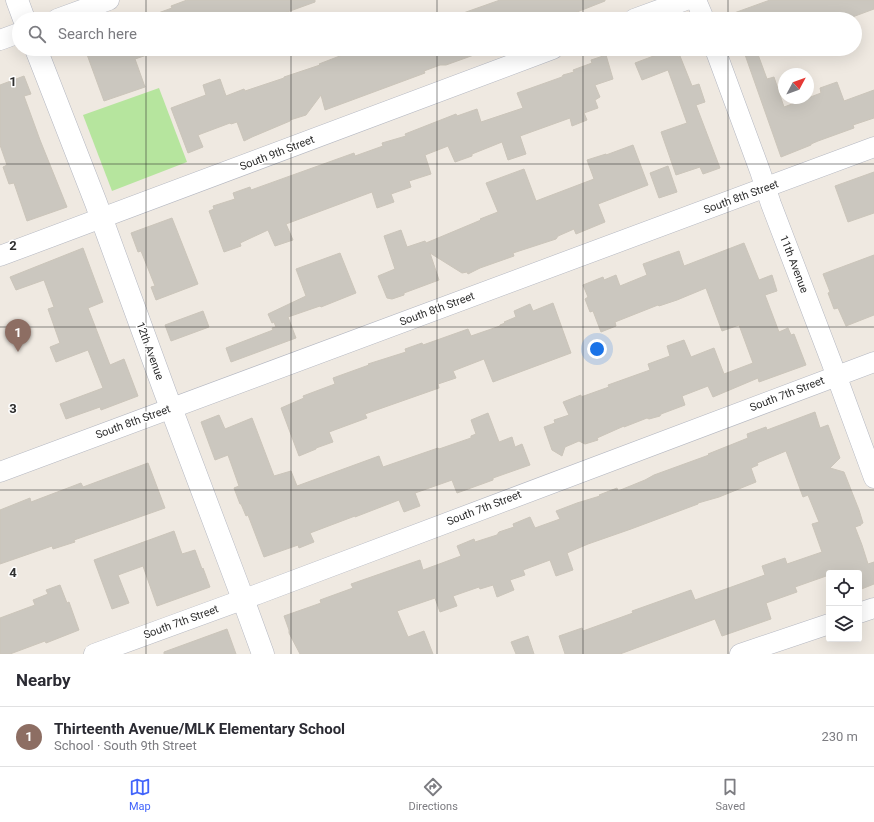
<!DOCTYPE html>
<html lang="en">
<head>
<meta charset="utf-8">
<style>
	:root { --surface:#fff; --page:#f7f7f7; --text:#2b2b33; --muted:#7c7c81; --line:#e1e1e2; --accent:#4264fb }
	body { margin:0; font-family:Roboto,sans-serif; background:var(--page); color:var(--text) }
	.controls { position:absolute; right:12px; bottom:12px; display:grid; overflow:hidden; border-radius:4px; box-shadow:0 4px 16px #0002 }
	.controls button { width:36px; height:36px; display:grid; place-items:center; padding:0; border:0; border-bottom:1px solid var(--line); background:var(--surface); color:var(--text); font:20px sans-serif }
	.compass { position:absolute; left:778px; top:68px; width:36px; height:36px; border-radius:50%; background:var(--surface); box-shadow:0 4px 16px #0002; rotate:49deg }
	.you { position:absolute; left:597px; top:349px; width:14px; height:14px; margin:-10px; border:3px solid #fff; border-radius:50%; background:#1a73e8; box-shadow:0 0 0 6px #1a73e833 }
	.badge { display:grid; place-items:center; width:26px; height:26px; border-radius:50%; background:var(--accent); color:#fff; font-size:13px; font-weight:700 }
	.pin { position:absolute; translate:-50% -33px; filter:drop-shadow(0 1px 2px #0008) }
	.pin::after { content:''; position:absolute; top:21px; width:14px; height:12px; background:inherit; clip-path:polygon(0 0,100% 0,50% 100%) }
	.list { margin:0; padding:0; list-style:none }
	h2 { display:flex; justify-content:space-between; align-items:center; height:52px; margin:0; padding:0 16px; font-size:17px }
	h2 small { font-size:13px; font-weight:400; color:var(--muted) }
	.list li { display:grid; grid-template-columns:26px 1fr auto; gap:12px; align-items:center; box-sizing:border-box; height:60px; padding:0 16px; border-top:1px solid var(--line) }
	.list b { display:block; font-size:15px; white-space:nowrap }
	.list p { margin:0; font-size:13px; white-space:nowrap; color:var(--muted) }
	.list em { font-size:13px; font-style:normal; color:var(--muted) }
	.icon { flex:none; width:22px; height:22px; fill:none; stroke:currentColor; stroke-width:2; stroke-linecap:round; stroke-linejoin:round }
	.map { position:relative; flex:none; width:874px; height:654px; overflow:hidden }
	.search { position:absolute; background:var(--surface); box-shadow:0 4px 16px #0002; left:12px; right:12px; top:12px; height:44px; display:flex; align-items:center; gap:10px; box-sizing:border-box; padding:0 14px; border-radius:22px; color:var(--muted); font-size:15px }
	.sheet { height:112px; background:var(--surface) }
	nav { display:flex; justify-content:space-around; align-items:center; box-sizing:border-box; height:56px; border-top:1px solid var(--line); background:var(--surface); font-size:11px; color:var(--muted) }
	nav a { display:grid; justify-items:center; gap:2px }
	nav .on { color:var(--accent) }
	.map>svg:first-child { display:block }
	.green { fill:#b6e59e }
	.building { fill:#cbc7bf; stroke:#cbc5ba }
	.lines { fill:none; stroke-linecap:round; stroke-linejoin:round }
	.minor-casing { stroke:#b4b7c1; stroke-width:21 }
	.tertiary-casing { stroke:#b4b7c1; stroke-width:23 }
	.minor { stroke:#fff; stroke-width:20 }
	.tertiary { stroke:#fff; stroke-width:22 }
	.grid { fill:none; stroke:#2e2e2e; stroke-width:1; stroke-opacity:0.55 }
	.labels { text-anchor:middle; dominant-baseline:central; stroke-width:3; stroke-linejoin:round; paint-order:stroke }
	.street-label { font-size:11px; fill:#2e2e2e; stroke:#fff }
	.grid-label { font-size:13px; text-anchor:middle; font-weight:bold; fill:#2e2e2e; stroke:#fff; stroke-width:3; stroke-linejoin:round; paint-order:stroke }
</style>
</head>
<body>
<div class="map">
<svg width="874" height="654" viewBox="0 0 874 654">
	<rect width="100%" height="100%" fill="#efe9e1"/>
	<polygon class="green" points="159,88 187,162 112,191 83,115"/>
	<g class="building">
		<polygon points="187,0 315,0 315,2 279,15 280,15 270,19 147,19 147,17 172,8 171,6"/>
		<polygon points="500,0 605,0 605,1 559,19 452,19 452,17"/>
		<polygon points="770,0 874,0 874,9 847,19 723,19 723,17"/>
		<polygon points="85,49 158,49 159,51 135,59 145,87 104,101"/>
		<polygon points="358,49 485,49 485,51 446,65 440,65 424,71 425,73 325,110 321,95 306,115 290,120 290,121 252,137 244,141 237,122 231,124 230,123 198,135 203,147 188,153 171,108 206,95 203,85 220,79 226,96 244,89 245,91 284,78 284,77 320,65 319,64"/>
		<polygon points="672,49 675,49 678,57 680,56 692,86 699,84 705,102 696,105 720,168 703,174 700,167 676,175 661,132 687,123 668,70 642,80 635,63"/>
		<polygon points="743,49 756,49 767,79 774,77 784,107 821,93 820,88 837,82 844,101 874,90 874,118 853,125 854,128 818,141 811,144 811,145 781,157"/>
		<polygon points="606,55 613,79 595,85 600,97 595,100 598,108 584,113 587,120 572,126 570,118 520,136 526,154 508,160 502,142 472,154 472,156 455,162 448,146 425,155 431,174 409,181 411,187 391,194 394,202 377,208 372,192 286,224 293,240 275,246 268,230 240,243 241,246 224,252 209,211 214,209 213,206 235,199 233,193 250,187 251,190 354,153 355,156 383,146 382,143 406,136 405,134 456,114 457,116 477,109 481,122 523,108 517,93 562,77 563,75 574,72 573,70 592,63 591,60"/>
		<polygon points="24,76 31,94 24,96 40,140 67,207 27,221 14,183 9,184 3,167 7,165 0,145 0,85"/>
		<polygon points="633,145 648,185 598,204 605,222 576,234 574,229 558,236 556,239 513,253 514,256 480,268 468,274 467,272 462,273 430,253 439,280 404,293 404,295 392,299 387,298 378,276 395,269 384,236 401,230 407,247 425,241 426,243 481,220 480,219 498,212 486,183 524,169 536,201 594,179 587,160 606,154 606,155"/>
		<polygon points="668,166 677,192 659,198 650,173"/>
		<polygon points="874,172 874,213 848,222 835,186"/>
		<polygon points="172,218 198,284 156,300 151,287 155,286 141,251 138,252 131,233"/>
		<polygon points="744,243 759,280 772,275 777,291 765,295 779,332 788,328 791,335 794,334 806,365 759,382 758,378 713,397 708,386 682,396 685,405 661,414 660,416 649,419 647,418 624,427 624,426 597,438 598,440 585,444 579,441 565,447 562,456 552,450 544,427 555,423 554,420 569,415 563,402 581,395 581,397 609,387 608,385 650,370 648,364 670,356 667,346 684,340 691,357 714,348 724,374 753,363 739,325 722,331 706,288 677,300 659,306 658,305 615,322 616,326 601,332 593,311 590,312 585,299 588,297 583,285 603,277 604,280 616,275 620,286 647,275 643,264 679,251 684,266"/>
		<polygon points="83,248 103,302 88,308 110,365 124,359 138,396 101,410 100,407 66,419 60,404 103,388 88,350 56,362 50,347 60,343 48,309 54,307 44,280 16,290 10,277"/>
		<polygon points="340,253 356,293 321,307 320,306 288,317 296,338 231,362 226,348 273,330 272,328 276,327 274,322 272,323 268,314 306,296 296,269"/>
		<polygon points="874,255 874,315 846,326 838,308 834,309 828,293 830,292 823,274"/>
		<polygon points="553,303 571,353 493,382 484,359 453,371 456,378 438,384 439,388 365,414 367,418 329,432 333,442 316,448 316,449 299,456 281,408 304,398 303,396 335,384 333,378 369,365 368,364 406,352 405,349 422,343 423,345 468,329 471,336 500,326 500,325 505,323 504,322 516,317 514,311 530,304 533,311"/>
		<polygon points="203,311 209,327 171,341 165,325"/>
		<polygon points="815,412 820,428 828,425 840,458 830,468 844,472 859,510 863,523 861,524 861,525 855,527 862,545 868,564 874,562 874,584 859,590 859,573 829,573 829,575 795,587 797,592 766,603 771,619 722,636 715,619 620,654 565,654 559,636 582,628 583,631 633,613 632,611 691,590 695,600 765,575 762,566 785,558 787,564 822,552 812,524 819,522 808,495 803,497 786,451 757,463 758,465 751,468 756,482 719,497 698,503 698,504 631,529 588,544 567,553 573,570 556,576 550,560 523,570 525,575 510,580 514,590 497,597 493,585 480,589 479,587 453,596 457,606 440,612 435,598 397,611 408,637 424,631 433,654 300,654 289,633 289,630 284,616 321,603 320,600 353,588 351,584 420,560 423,570 461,556 457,546 474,539 475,542 497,535 499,532 514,527 513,524 530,517 535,528 560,519 556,511 577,503 600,496 599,495 617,488 618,491 645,480 654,475 709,455 708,454 748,438 747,434 766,427 767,430"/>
		<polygon points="488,413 499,442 512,437 515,447 522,444 530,465 493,478 493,480 457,493 452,480 415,493 420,506 404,512 399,500 355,517 355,516 310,533 314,542 299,548 298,545 264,557 248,515 246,516 241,504 240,504 234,488 239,486 228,455 215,460 201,422 219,415 225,429 252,418 274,476 291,471 297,486 379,456 383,467 438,448 439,449 471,438 471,436 476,434 471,420"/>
		<polygon points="148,463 165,508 74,540 75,542 53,549 52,546 0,564 0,510 30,498 31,502 81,483 83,487"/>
		<polygon points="174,531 182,554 195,550 202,569 203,568 210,587 157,606 143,566 118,575 129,603 112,609 94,560"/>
		<polygon points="60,585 67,603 69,602 79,630 46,643 45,641 10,654 0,654 0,618 35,605 33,600 48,594 46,590"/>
		<polygon points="227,629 236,654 164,654 164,652"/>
		<polygon points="528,636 534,654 516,654 511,642"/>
	</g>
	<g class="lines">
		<defs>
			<g id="minor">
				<polyline points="696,0 704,19"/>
				<polyline points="57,19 109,0"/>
				<polyline points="634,19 686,0"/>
				<polyline points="0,40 19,33"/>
				<polyline points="715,49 760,171 771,204 831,361 874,478"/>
				<polyline points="0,256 553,49"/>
				<polyline points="0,472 874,147"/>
				<polyline points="859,613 874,608"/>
				<polyline points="94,654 258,594 874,362"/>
				<polyline points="740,654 829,624"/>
			</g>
			<g id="tertiary">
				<polyline points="17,0 24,19"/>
				<polyline points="36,49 96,203 165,392 243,599 263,654"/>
			</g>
		</defs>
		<use href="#minor" class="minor-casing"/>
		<use href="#tertiary" class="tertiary-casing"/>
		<use href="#minor" class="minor"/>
		<use href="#tertiary" class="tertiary"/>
	</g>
	<path class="grid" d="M146 0V19M291 0V19M437 0V19M583 0V19M728 0V19M146 49V654M291 49V654M437 49V654M583 49V654M728 49V654M0 164H874M0 327H874M0 490H874"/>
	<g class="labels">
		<g class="street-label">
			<text transform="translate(277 153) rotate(-21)">South 9th Street</text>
			<text transform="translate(741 197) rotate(-20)">South 8th Street</text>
			<text transform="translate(794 264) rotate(69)">11th Avenue</text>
			<text transform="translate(437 309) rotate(-20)">South 8th Street</text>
			<text transform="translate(150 351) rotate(70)">12th Avenue</text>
			<text transform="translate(787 394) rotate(-21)">South 7th Street</text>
			<text transform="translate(133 422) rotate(-20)">South 8th Street</text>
			<text transform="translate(484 508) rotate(-21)">South 7th Street</text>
			<text transform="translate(181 622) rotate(-20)">South 7th Street</text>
		</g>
	</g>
	<g class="grid-label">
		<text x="13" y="86">1</text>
		<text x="13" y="250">2</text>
		<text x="13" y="413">3</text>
		<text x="13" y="577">4</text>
	</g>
</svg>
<div class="controls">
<button><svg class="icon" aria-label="locate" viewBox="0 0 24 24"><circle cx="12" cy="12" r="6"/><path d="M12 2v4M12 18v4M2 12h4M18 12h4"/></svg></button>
<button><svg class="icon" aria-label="layers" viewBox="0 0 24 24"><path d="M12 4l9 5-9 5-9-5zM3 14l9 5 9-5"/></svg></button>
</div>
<svg class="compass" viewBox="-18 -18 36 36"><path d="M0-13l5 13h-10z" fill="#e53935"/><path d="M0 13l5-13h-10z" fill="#7c7c81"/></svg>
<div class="you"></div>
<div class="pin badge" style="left:18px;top:352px;background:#8d6e63">1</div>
<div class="search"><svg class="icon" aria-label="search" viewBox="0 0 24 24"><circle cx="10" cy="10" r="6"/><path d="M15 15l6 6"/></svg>Search here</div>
</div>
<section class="sheet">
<h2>Nearby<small></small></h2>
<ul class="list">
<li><span class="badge" style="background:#8d6e63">1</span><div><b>Thirteenth Avenue/MLK Elementary School</b><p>School · South 9th Street</p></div><em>230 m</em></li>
</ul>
</section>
<nav>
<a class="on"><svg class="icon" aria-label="map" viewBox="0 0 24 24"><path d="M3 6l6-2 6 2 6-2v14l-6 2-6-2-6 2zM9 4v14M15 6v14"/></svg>Map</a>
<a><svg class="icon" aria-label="directions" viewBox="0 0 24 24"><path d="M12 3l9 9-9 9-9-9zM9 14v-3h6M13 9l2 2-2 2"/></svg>Directions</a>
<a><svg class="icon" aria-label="saved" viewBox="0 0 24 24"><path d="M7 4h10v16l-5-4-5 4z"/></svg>Saved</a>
</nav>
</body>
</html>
